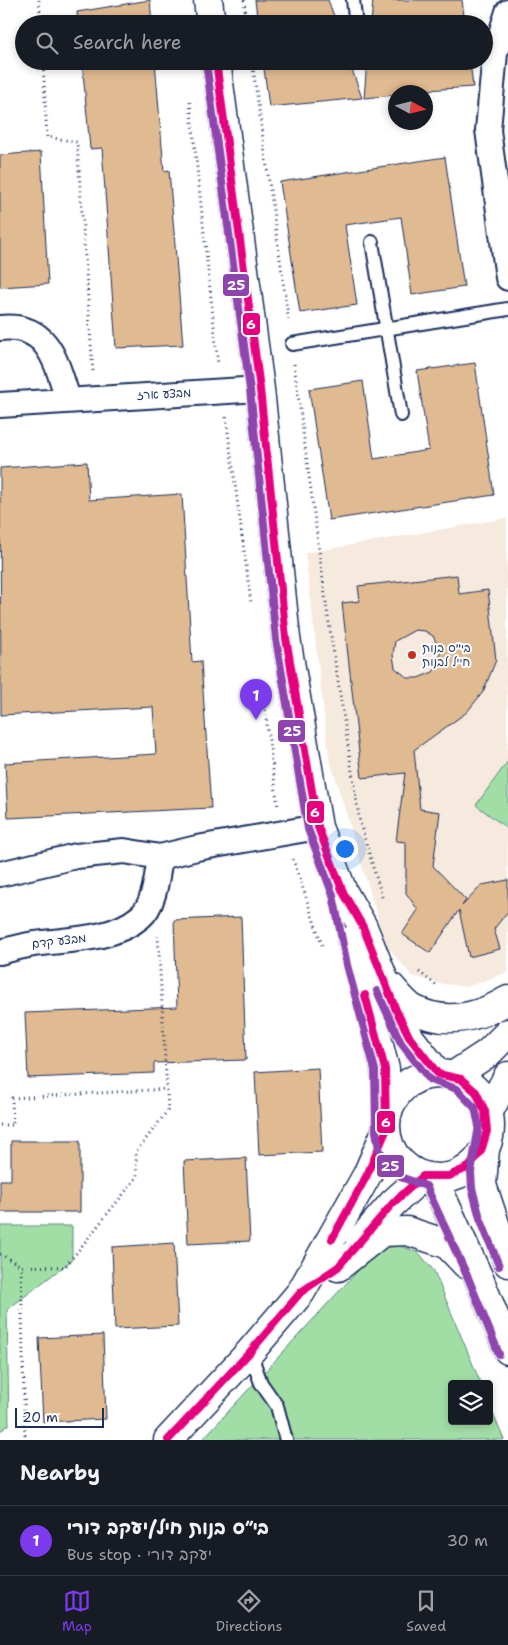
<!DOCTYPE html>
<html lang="en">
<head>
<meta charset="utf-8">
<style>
	:root { --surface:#171b24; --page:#242831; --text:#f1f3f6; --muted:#9ea1a6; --line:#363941; --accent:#7c3aed }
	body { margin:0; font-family:"Shantell Sans","Playpen Sans Hebrew",sans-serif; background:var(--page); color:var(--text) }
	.controls { position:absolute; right:15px; bottom:15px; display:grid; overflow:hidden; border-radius:5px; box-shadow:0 2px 8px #0003 }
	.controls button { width:45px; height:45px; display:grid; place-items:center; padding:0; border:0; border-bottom:1px solid var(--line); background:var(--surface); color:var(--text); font:25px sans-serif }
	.compass { position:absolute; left:388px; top:85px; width:45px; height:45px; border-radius:50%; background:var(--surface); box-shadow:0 2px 8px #0003; rotate:97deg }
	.scale { position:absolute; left:15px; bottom:12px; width:89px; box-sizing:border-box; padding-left:5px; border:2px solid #1b2f5e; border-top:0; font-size:14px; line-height:18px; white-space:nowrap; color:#1b2f5e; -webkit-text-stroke:4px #fff; paint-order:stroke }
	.you { position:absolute; left:344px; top:848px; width:18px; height:18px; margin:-12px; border:4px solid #fff; border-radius:50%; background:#1a73e8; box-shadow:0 0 0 8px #1a73e833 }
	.badge { display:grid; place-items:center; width:32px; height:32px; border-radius:50%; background:var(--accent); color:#fff; font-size:16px; font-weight:700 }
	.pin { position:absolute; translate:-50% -41px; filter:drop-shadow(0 1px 2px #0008) }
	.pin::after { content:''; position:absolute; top:26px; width:18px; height:15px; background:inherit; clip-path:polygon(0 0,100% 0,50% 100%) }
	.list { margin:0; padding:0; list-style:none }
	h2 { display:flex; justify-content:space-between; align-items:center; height:65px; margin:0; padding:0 20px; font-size:21px }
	h2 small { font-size:16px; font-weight:400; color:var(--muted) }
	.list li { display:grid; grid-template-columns:32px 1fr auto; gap:15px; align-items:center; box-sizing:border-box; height:70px; padding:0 20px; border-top:1px solid var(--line) }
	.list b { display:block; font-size:19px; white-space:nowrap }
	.list p { margin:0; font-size:16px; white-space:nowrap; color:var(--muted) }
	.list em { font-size:16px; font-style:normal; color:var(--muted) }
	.icon { flex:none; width:28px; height:28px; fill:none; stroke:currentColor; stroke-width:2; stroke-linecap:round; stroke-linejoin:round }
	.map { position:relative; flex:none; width:508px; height:1440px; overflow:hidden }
	.search { position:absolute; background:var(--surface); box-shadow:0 2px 8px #0003; left:15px; right:15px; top:15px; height:55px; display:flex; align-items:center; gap:12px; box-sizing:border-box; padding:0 18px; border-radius:28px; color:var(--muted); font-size:19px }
	.sheet { height:135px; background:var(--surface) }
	nav { display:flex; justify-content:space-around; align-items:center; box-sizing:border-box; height:70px; border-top:1px solid var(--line); background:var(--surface); font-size:14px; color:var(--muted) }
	nav a { display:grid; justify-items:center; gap:2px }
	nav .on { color:var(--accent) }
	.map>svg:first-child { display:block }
	.built { fill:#f6eade }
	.green { fill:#a1dea6; stroke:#5e8682 }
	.building { fill:#e0ba91; stroke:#1b2f5e; fill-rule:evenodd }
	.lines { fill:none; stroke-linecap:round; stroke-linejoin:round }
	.service-casing { stroke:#1b2f5e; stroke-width:16 }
	.minor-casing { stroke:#1b2f5e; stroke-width:28 }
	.tertiary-casing { stroke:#1b2f5e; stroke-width:31 }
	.path { stroke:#1b2f5e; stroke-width:3; stroke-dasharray:1 4; stroke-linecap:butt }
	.service { stroke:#fff; stroke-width:12 }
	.minor { stroke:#fff; stroke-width:24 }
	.tertiary { stroke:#fff; stroke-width:28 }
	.bus-1-casing { stroke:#fff; stroke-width:11 }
	.bus-2-casing { stroke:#fff; stroke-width:11 }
	.bus-1 { stroke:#e5007d; stroke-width:8 }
	.bus-2 { stroke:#8e44ad; stroke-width:8 }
	.poi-dot { fill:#c8321e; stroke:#fff; stroke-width:2 }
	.labels { text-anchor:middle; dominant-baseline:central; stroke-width:4; stroke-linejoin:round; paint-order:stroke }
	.street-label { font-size:12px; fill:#1b2f5e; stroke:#fff }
	.poi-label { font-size:12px; fill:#1b2f5e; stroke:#fff; text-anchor:start }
	.line-badge { stroke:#fff; stroke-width:2 }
	.badge-label { font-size:14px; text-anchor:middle; font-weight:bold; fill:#fff }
</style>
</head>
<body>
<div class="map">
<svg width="508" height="1440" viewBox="0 0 508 1440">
	<rect width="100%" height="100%" fill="#fff"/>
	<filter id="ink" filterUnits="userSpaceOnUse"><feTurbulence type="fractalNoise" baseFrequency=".02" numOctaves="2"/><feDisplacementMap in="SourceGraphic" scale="10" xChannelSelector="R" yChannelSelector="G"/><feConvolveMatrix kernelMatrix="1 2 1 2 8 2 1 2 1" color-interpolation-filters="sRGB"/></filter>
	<g filter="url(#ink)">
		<polygon class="built" points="507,518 508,972 467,987 438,983 412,976 386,945 329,757 305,553"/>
		<g class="green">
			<polygon points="508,761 508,829 476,805"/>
			<polygon points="0,1226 72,1226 72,1260 7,1310 9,1425 0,1431"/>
			<polygon points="401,1246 419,1253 434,1271 481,1384 452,1384 452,1421 489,1421 489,1404 504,1440 202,1440 365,1263 380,1248"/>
		</g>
		<g class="building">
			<polygon points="150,0 152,24 78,24 77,12"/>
			<polygon points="255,0 328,0 337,24 258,24"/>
			<polygon points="373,0 462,0 465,24 371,24"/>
			<polygon points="82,61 155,61 164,171 169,170 183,345 116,348 102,148 90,149"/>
			<polygon points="263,61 349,61 362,98 269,107"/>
			<polygon points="367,61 470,61 473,87 396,92 396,95 364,98"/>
			<polygon points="41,152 48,284 0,287 0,155"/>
			<polygon points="445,157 464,287 412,295 401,217 345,225 357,305 300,313 280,182"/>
			<polygon points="475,363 494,495 329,520 309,389 363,381 374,459 429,450 417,371"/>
			<polygon points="87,462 89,500 182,494 192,662 201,661 211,808 8,818 5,763 156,754 153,707 1,715 0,468"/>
			<path d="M457 575 459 594 488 590 496 660 483 692 467 712 414 750 420 809 440 812 433 866 466 900 462 906 482 885 508 880V911L494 929 500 949 469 957 459 910 430 953 402 934 418 910 406 893V842L396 841 405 773 362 778 342 603 360 601 358 586ZM415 630 425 631 433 636 440 650V662L433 672 418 678H408L395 668 393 655 395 641Z"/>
			<polygon points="241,917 246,1060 154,1063 154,1073 28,1078 25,1013 177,1007 174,920"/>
			<polygon points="318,1068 322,1152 259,1155 255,1072"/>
			<polygon points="11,1141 80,1141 80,1212 0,1212 0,1180 11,1180"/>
			<polygon points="246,1158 250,1241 188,1244 184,1161"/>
			<polygon points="174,1243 178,1326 115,1329 112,1247"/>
			<polygon points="103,1335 106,1419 43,1422 39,1338"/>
		</g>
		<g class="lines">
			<defs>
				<g id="service">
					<polyline points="353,0 355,17"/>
					<polyline points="372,242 401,415"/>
					<polyline points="292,344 508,309"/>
					<polyline points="250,1352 261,1383 277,1406 286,1440"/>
				</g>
				<g id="minor">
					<polyline points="508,12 495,53 488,130 508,278"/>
					<path d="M0 328C49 323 56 362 68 399"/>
					<polyline points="0,405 260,389"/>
					<polyline points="160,857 197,848 318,827"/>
					<path d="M0 874 76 856 124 851 160 857C157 875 155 905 140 917 111 941 68 939 34 944 22 946 11 949 0 952"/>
				</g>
				<g id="tertiary">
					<polyline points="208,0 211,24"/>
					<polyline points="216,61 260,389 286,638 318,827 343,892 363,927 396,1010 410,1038 438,1074"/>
					<polyline points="352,940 385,1069 387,1113"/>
					<path d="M391 987C397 994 405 1004 413 1009 445 1026 479 1017 508 1000"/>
					<circle cx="438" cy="1126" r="52"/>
					<polyline points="453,1076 488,1053 508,1033"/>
					<polyline points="488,1113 508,1076"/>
					<polyline points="485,1148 482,1185 508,1263"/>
					<polyline points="433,1178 478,1276 508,1350"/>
					<polyline points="360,1241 393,1203 423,1176"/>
					<polyline points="338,1267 382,1232 407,1231 447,1244 466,1264"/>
					<polyline points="168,1440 250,1352 301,1292 367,1175 386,1131"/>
				</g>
			</defs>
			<use href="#service" class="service-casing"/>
			<use href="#minor" class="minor-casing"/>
			<use href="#tertiary" class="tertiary-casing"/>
			<g class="path">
				<polyline points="39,0 41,24"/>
				<polyline points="244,0 247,24"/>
				<polyline points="43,61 47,137 77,142 93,372"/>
				<polyline points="252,61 289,323"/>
				<polyline points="190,102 218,364"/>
				<polyline points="294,364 327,610 360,823 383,900"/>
				<polyline points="226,417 251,602"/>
				<polyline points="261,680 278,807"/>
				<polyline points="293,859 322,945"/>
				<polyline points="419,972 436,985"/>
				<polyline points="0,1125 13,1125 12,1098 167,1089"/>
				<polyline points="0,1254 21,1266"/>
				<polyline points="25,1440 21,1266 65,1267 137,1177 136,1152 168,1110 158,936"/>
			</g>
			<use href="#service" class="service"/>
			<use href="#minor" class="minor"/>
			<use href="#tertiary" class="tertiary"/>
			<defs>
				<g id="bus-1">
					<polyline points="332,1239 367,1175 386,1131 385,1069 365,995"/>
					<polyline points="168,1440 250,1352 301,1292 338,1267 393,1203 423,1176 449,1176 469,1167 481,1151 487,1131 485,1111 476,1092 461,1079 438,1074 410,1038 396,1010 363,927 343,892 318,827 286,638 260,389 216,61"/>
				</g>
				<g id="bus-2">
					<polyline points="206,62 250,390 276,639 308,829 333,895 347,965 375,1070 376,1131 379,1149 389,1165 403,1178 426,1186 469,1280 499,1354"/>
					<polyline points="377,991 401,1043 430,1080 457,1089 475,1108 479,1126 471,1172 472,1188 480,1218 499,1266"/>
				</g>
			</defs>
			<use href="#bus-1" class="bus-1-casing"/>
			<use href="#bus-2" class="bus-2-casing"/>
			<use href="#bus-1" class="bus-1"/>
			<use href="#bus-2" class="bus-2"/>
		</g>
	</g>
	<circle class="poi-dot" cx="412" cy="655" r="5"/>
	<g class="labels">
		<g class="street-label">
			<text transform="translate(164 394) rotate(-3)">מבצע ארז</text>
			<text transform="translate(59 941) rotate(-7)">מבצע קדם</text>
		</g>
		<g class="poi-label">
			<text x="422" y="648">בי"ס בנות<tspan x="422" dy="14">חייל לבנות</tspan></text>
		</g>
	</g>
	<g class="line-badge">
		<rect x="222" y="273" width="28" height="24" rx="5" fill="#8e44ad"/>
		<rect x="242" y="312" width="19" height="24" rx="5" fill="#e5007d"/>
		<rect x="277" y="719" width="29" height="24" rx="5" fill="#8e44ad"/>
		<rect x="306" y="800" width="19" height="24" rx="5" fill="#e5007d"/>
		<rect x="376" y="1110" width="20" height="24" rx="5" fill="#e5007d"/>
		<rect x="376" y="1154" width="29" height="24" rx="5" fill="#8e44ad"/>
	</g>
	<g class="badge-label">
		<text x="236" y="290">25</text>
		<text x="251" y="329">6</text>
		<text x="292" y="736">25</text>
		<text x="315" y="817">6</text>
		<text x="386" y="1127">6</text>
		<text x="390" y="1171">25</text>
	</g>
</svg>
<div class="controls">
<button><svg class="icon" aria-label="layers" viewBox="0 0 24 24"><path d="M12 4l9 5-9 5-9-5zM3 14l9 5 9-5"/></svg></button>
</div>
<svg class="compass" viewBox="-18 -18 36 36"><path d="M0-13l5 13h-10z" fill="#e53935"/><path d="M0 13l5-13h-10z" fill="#9ea1a6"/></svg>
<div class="scale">20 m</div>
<div class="you"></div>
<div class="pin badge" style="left:256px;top:720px">1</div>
<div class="search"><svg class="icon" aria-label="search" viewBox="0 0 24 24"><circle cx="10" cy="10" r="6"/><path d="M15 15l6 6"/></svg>Search here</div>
</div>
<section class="sheet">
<h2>Nearby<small></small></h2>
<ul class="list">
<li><span class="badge">1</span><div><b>בי״ס בנות חיל/יעקב דורי</b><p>Bus stop · יעקב דורי</p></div><em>30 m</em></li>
</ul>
</section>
<nav>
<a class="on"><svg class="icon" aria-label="map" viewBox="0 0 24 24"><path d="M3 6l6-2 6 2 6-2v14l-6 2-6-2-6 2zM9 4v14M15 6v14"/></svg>Map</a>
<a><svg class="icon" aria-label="directions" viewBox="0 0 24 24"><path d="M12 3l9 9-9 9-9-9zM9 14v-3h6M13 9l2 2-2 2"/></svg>Directions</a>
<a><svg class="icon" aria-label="saved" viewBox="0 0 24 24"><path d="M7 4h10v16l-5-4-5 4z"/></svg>Saved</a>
</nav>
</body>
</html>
